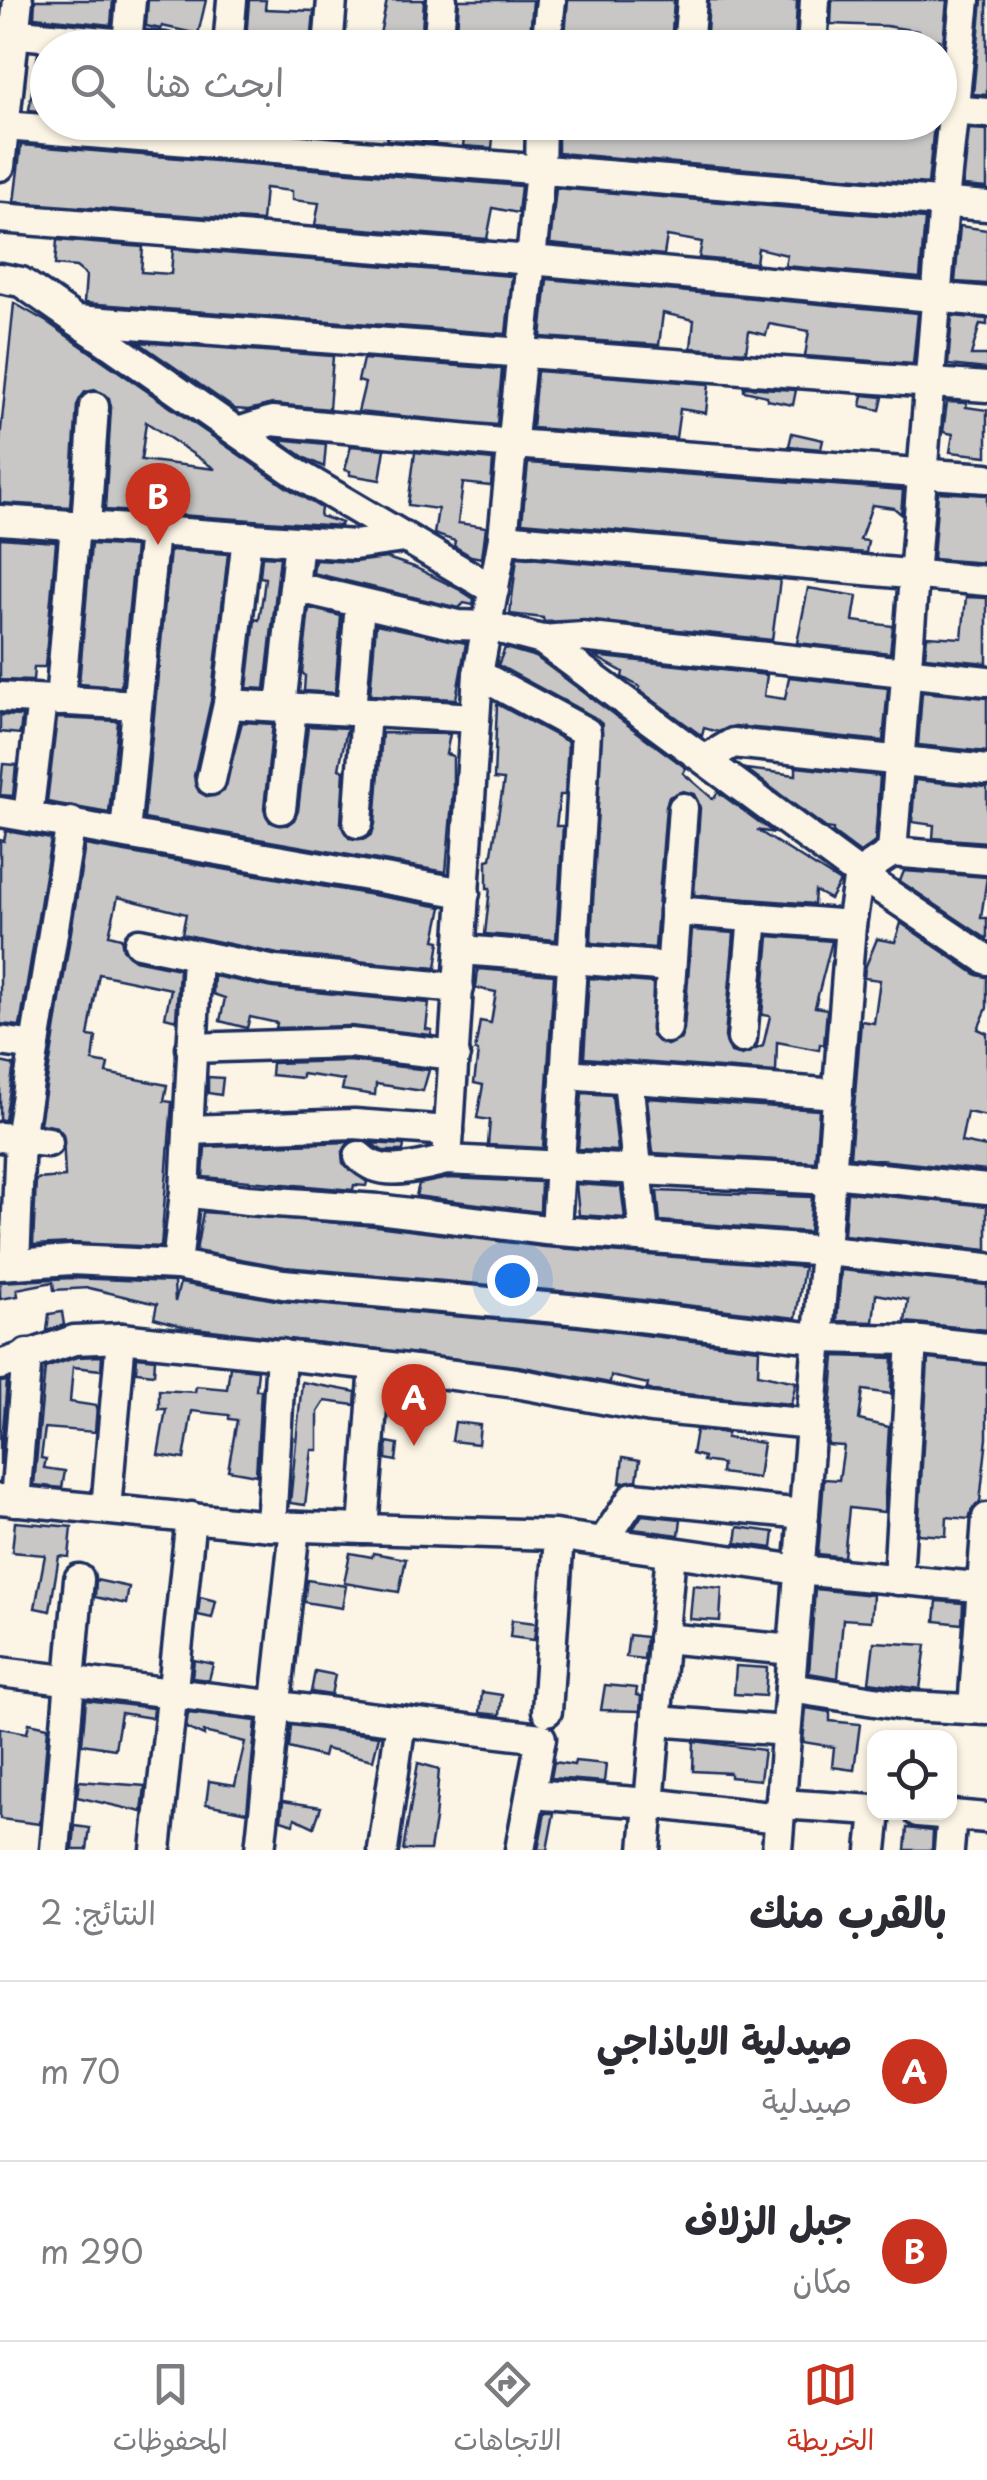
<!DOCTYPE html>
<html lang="ar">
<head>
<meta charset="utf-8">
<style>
	:root { --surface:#fff; --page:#f2f2f3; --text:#2b2b33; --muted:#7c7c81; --line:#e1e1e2; --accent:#c8321e }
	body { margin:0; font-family:"Playpen Sans","Playpen Sans Arabic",sans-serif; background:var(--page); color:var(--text); direction:rtl }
	.controls { position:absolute; right:30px; bottom:30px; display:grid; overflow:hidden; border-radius:20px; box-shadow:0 2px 8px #0004 }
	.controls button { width:90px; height:90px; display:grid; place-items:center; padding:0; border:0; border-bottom:2px solid var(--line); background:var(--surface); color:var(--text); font:50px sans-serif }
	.you { position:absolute; left:512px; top:1280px; width:35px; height:35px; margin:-25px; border:8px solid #fff; border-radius:50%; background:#1a73e8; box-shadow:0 0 0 15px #1a73e833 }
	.badge { display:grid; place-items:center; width:65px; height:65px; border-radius:50%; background:var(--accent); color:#fff; font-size:32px; font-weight:700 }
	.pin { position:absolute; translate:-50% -82px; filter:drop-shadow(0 2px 5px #0008) }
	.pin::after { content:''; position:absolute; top:52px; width:35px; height:30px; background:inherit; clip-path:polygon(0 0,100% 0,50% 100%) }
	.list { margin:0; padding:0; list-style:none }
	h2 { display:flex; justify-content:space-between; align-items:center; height:130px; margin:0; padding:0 40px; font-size:42px }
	h2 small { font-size:32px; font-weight:400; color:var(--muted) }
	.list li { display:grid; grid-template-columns:65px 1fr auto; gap:30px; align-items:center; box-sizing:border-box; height:180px; padding:0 40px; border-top:2px solid var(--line) }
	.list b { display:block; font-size:38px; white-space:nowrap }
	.list p { margin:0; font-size:32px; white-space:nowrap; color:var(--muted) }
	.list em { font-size:32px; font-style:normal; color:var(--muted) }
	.icon { flex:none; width:55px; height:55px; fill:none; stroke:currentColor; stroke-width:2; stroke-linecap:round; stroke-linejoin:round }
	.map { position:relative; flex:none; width:987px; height:1850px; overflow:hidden; direction:ltr }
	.search { position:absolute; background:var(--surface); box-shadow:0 2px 8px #0004; left:30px; right:30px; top:30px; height:110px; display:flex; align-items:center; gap:25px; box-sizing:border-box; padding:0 35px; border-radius:55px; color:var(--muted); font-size:38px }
	.sheet { height:490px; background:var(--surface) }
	nav { display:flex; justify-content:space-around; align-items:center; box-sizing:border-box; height:140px; border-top:2px solid var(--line); background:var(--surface); font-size:28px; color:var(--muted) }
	nav a { display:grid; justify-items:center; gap:5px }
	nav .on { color:var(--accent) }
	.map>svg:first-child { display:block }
	.building { fill:#c8c7c6; stroke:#1b2f5e; stroke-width:2.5; fill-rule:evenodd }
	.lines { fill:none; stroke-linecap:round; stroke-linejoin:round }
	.minor-casing { stroke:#1b2f5e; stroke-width:35 }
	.minor { stroke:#fcf5e5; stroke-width:28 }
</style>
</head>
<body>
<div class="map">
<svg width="987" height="1850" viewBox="0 0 987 1850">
	<rect width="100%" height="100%" fill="#fcf5e5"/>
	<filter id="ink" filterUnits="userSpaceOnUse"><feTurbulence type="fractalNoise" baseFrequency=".01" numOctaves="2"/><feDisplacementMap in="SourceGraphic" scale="20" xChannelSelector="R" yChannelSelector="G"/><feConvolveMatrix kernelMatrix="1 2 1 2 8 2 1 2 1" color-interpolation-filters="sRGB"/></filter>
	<g filter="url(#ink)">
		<g class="building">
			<polygon points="35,0 113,0 111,25 34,17"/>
			<polygon points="148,0 206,0 198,34 162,26 161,29 146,26"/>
			<polygon points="249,0 266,0 265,9 314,11 311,46 280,48 280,42 246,40"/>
			<polygon points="387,0 424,0 421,48 379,39"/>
			<polygon points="459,0 533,0 529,48 456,48"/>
			<polygon points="568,0 674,0 671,48 564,48"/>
			<polygon points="709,0 797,0 795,48 706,48"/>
			<polygon points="832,0 947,0 940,76 940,40 917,37 918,31 886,26 831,24"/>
			<polygon points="982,0 987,0 987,95 973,94"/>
			<polygon points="38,53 48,54 48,112 29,110"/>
			<polygon points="178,122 272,122 271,130"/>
			<polygon points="304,122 322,122 319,134 302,133"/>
			<polygon points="389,122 438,122 435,143 387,140"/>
			<polygon points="558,122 906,122 934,125 928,184 558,153"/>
			<polygon points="466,125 494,128 492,148 463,146"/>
			<polygon points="969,129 987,130 987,188 963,186"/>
			<polygon points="21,145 521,186 518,213 493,208 487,239 315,225 319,203 292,200 292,191 265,188 262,221 14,202"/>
			<polygon points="556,188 925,219 920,278 785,266 787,255 758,248 756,263 699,258 702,242 667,236 664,255 550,244"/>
			<polygon points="960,226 987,230 987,284 955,282"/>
			<polygon points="57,240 143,247 141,272 171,274 173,249 512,276 506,334 84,303 86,275 76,267 55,265"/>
			<polygon points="547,279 918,313 913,364 805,356 809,331 769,324 766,335 749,331 746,352 691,348 694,320 663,313 659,345 541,337"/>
			<path d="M14 303 47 322 286 487 321 508 320 516 342 523 340 526 105 510 111 407 109 398 96 390 85 392 77 405 70 507 0 503V439ZM146 422 215 469 141 460Z"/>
			<polygon points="952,316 987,319 987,325 980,324 971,355 987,355 987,369 948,365"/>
			<polygon points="138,342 333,356 329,409 273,404 248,410 235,409"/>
			<polygon points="363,359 502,369 497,425 358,412 365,383 358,381"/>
			<polygon points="537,371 709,384 706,413 680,409 676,438 532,428"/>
			<polygon points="744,387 796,390 793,405 767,400 767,396 744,391"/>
			<polygon points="863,395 883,397 880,410 861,406"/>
			<polygon points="947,402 967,403 966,407 987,410 987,456 950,452 953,434 943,432"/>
			<polygon points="792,433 823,440 821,449 789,446"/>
			<polygon points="278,439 326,444 324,467 305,458"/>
			<polygon points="351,446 385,449 380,480 350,475 350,471 345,470"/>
			<polygon points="415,452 493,460 491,486 463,483 458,523 486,527 482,558 471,556 454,546 455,541 434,534 438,509 408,505"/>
			<polygon points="528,463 903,490 901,514 894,508 872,505 860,540 868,541 866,553 522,522"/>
			<polygon points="938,492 987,495 987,563 933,559"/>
			<polygon points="0,538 56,542 45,667 34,667 33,681 0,680"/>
			<polygon points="91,544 135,547 121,687 79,684"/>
			<polygon points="170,550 228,554 211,701 194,776 199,792 208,797 224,791 242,722 273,724 264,808 270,822 287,825 294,820 298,811 308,726 347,728 339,769 344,771 341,823 349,838 365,839 372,834 375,824 382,733 450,734 446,754 453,756 453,790 446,872 144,819"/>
			<polygon points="262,556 280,557 265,689 247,688 255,619 259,620 263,595 265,578 260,577"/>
			<polygon points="517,557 780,580 772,640 584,620 544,622 543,618 510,614"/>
			<polygon points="387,558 414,567 460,590 474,599 473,605 464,603 459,608 313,573 315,560 353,562"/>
			<polygon points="808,588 857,596 853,621 893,626 890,653 797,643"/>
			<polygon points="966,597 987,598 987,663 925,657 927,636 962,638"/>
			<polygon points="309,608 341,616 335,693 304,691 305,676 302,672"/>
			<polygon points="376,624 466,643 456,699 370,695"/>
			<polygon points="505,648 536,657 686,768 683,773 713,799 718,792 774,833 757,830 840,882 830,899 815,891 814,904 694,895 700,808 694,794 683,791 669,797 666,807 655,948 591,943 602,724 594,717 498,665"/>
			<polygon points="594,656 767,675 764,696 785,699 789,677 888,688 883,741 735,726 718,732 704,728 702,736 639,690 640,687 622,677 623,672"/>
			<polygon points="922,692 987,698 987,752 918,745"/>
			<polygon points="497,704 568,742 565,795 560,795 556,826 563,826 556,940 485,934 490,888 487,888 487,860 491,859 504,780 494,779"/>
			<polygon points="0,715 22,716 20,734 0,732"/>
			<polygon points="57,718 118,721 109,813 47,802"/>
			<polygon points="3,764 16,765 13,796 0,795"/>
			<polygon points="796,767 880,776 875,842 860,853 833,833 833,829 826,828 746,769 796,775"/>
			<polygon points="915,780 987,787 987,842 933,838 934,825 912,822"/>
			<polygon points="6,831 51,839 20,1026 0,1024 0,840 4,841"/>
			<polygon points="85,845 442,907 435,940 440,941 436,968 278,954 182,934 186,914 118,897 109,935 121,938 123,949 135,960 179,969 176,1020 165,1017 171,989 99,974 88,1036 96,1037 93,1061 108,1064 106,1073 167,1085 164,1101 172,1102 161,1247 72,1243 33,1245 36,1179 65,1177 63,1134 57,1127 40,1124"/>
			<polygon points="904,871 987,877 981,918 987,918 987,939 900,881"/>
			<polygon points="901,923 977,975 987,977 987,1008 978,1029 987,1033 987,1116 967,1112 961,1142 987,1147 987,1171 850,1157 861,1021 874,1023 880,980 864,978 865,968 877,939 895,942"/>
			<polygon points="692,930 734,933 725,1037 731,1052 741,1055 763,1046 770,1016 762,1015 769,936 832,941 815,1007 827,1009 824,1045 820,1044 819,1050 777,1042 776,1072 584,1058 589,978 653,983 652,1036 667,1045 681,1039 684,1029"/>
			<polygon points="478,969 554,975 543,1148 488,1145 490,1120 477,1118 483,1085 474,1083 478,1052 475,1051 480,1021 491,1023 496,992 476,988"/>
			<polygon points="214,976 273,988 429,1003 426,1029 432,1030 431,1035 350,1026 276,1028 277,1023 250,1017 247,1028 220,1021 225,998 213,994"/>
			<polygon points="349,1061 429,1070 423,1091 376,1084 375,1095 342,1090 344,1080 302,1074 302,1078 271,1075 272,1063"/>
			<polygon points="0,1062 14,1065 5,1120 0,1120"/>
			<polygon points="208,1077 223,1078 221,1095 208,1093"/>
			<polygon points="582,1093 612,1095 618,1151 578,1149"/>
			<polygon points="647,1098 819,1110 815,1162 653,1153"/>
			<polygon points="350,1142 342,1153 343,1163 367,1182 366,1186 354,1185 353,1190 203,1177 205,1147"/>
			<polygon points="370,1143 404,1145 403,1151 383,1151"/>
			<polygon points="449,1178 541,1182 540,1212 416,1196 419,1184"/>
			<polygon points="576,1184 621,1187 625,1218 579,1215"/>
			<polygon points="657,1191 812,1197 809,1232 660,1221"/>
			<polygon points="847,1192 987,1206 987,1250 844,1235"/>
			<polygon points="203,1212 376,1226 545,1247 804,1267 796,1318 582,1293 285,1267 196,1251"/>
			<polygon points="841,1270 987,1285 987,1330 905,1322 908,1300 876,1294 873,1322 837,1321"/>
			<polygon points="71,1278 174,1282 175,1302 180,1283 281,1301 578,1327 759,1349 758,1374 796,1382 791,1404 653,1391 647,1389 648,1384 611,1376 610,1383 518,1366 186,1327 154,1318 157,1304 89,1288 54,1290 53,1282 17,1289 18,1296 0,1299 0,1282"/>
			<polygon points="62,1312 64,1325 47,1331 49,1314"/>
			<polygon points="102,1356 101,1370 73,1367 70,1402 97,1406 95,1432 45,1428 41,1458 46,1459 44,1468 65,1471 62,1488 34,1485 45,1368 77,1357"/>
			<polygon points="835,1356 893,1358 891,1394 863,1390 859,1420 889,1427 884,1512 849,1508 844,1557 818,1554 824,1479 839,1480 844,1446 828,1445"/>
			<polygon points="137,1357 155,1359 154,1374 136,1372"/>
			<polygon points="928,1359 987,1365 987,1438 980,1502 972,1509 969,1519 947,1517 946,1536 918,1534"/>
			<polygon points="230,1367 258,1370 256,1390 261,1390 256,1475 228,1470 237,1420 229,1419 229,1415 192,1411 184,1459 158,1455 166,1409 159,1409 159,1390 195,1392 196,1386 227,1389"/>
			<polygon points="7,1381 0,1466 0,1382"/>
			<polygon points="302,1382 356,1392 355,1405 325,1401 318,1412 318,1450 312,1450 305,1505 290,1503"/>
			<polygon points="455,1422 480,1425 478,1444 452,1441"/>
			<polygon points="696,1430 727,1433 726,1438 763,1443 758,1478 721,1473 722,1464 703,1461 704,1457 692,1454"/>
			<polygon points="387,1442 398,1444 396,1461 386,1459"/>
			<polygon points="623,1457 640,1460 637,1480 620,1483"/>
			<polygon points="642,1515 681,1519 679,1535 633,1529"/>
			<polygon points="15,1522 72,1527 69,1557 59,1556 50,1611 35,1608 45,1555 12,1552"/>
			<polygon points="738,1527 774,1532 772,1548 736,1543"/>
			<polygon points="350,1553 372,1557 373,1553 406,1559 399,1592 344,1583"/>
			<polygon points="96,1580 129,1587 126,1604 95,1597"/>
			<polygon points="307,1580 346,1586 342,1608 304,1602"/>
			<polygon points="693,1585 722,1588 720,1621 690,1619"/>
			<polygon points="815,1589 873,1595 871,1621 843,1619 838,1678 809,1673"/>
			<polygon points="200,1597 216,1601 212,1618 198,1615"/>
			<polygon points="937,1601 963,1603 962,1624 935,1621"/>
			<polygon points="512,1620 536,1623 534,1640 510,1637"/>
			<polygon points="629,1635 646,1637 644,1659 626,1657"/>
			<polygon points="874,1642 926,1645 920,1689 869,1682"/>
			<polygon points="194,1660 213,1664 209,1680 192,1678"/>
			<polygon points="736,1666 767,1668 765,1696 734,1694"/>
			<polygon points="315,1671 335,1675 331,1695 311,1692"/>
			<polygon points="605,1685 637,1688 636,1695 641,1696 640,1711 601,1710"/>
			<polygon points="482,1692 502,1695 500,1715 480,1713"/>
			<polygon points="86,1700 153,1708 152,1718 121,1713 115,1749 82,1744"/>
			<polygon points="806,1708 830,1712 830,1721 860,1724 854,1770 832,1767 834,1747 803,1742"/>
			<polygon points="188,1713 256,1721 247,1812 206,1804 209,1781 235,1785 245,1742 204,1732 204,1736 186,1728"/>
			<polygon points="29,1723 48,1727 40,1824 0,1819 0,1728 27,1733"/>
			<polygon points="291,1725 379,1736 373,1760 325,1749 323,1757 289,1748"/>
			<polygon points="694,1741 764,1750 760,1780 730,1777 730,1773 693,1771"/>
			<polygon points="575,1761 606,1764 604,1782 551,1778 554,1762 574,1765"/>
			<polygon points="418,1763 439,1769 435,1820 430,1850 403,1850"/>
			<polygon points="79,1781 145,1786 142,1812 77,1797"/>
			<polygon points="283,1801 321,1807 314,1827 295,1818 294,1824 281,1820"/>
			<polygon points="545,1813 554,1813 547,1850 538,1850"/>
			<polygon points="75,1826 90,1828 87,1850 73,1850"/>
			<polygon points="907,1828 933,1831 932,1850 905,1850"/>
		</g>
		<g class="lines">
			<defs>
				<g id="minor">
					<polyline points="0,32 165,48"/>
					<polyline points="127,44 131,0"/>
					<polyline points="228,48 232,0"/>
					<polyline points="328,48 332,0"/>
					<polyline points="438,48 442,0"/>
					<polyline points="546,48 551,0"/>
					<polyline points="688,48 692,0"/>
					<polyline points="812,48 815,0"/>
					<polyline points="940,109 987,113"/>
					<polyline points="5,126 987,206"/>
					<polyline points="0,166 18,0"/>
					<polyline points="0,218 531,260 987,302"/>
					<polyline points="0,278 21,282 296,473 494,590"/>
					<polyline points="76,320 987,387"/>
					<polyline points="238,432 272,421 512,444 987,478"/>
					<polyline points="0,520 354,545 404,538"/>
					<polyline points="86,526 94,407"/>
					<polyline points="503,538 987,581"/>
					<polyline points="295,587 457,625 488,626 542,640 859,874 987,960"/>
					<polyline points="542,640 582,637 987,681"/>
					<polyline points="478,674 586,732 556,1230"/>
					<polyline points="0,697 137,705"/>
					<polyline points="60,701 75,525"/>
					<polyline points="228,704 475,718"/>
					<polyline points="281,707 299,541"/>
					<polyline points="351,711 360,604"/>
					<polyline points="706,759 733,743 987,770"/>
					<polyline points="211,780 228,704 247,537"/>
					<polyline points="281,809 292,708"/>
					<polyline points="0,812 465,893"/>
					<polyline points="28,816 42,700"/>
					<polyline points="358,823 366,712"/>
					<polyline points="125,833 154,531"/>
					<polyline points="892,852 987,860"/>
					<polyline points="674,911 851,925"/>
					<polyline points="139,943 275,971 459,988"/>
					<polyline points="462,950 670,967"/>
					<polyline points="667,1028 683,808"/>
					<polyline points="742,1038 753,917"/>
					<polyline points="0,1041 35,1046"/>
					<polyline points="191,1048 350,1043 455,1055"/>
					<polyline points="565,1074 838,1094"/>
					<polyline points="628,1079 644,1236"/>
					<polyline points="188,1130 354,1124 449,1131"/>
					<polyline points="0,1137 48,1142"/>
					<path d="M359 1156C382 1180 419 1166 447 1160L831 1180"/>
					<polyline points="447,1160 478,674 503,538 540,170 541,122"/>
					<polyline points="832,1173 987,1189"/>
					<polyline points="185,1192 247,1200 378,1209 546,1230 827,1251 987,1268"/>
					<polyline points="15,1264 20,1138 71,822"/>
					<polyline points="0,1265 71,1260 177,1265 283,1284 580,1310 816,1338 912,1340 987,1348"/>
					<polyline points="177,1265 185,1192 197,957"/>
					<polyline points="0,1365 74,1340 121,1338 375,1365 516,1383 651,1408 811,1424"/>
					<polyline points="0,1499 271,1526 555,1535 799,1570 987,1588"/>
					<polyline points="15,1501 27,1354"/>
					<polyline points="106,1509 121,1338"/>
					<polyline points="271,1526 281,1354"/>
					<polyline points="363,1529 375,1365"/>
					<polyline points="603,1542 633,1497 804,1514"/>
					<polyline points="898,1580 912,1340"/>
					<polyline points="663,1638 793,1650"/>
					<polyline points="0,1672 541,1738 520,1850"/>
					<polyline points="790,1688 907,1706 987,1710"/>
					<polyline points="973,1709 987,1518"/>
					<polyline points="547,1711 559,1536"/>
					<polyline points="656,1721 786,1731"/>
					<polyline points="531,1794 649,1803 779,1818"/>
					<polyline points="780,1804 874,1810"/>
					<polyline points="918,1812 987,1818"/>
					<polyline points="55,1850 79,1579"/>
					<polyline points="156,1850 191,1517"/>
					<polyline points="260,1850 295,1527"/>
					<polyline points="383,1850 401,1721"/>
					<polyline points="645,1850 671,1552"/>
					<polyline points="777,1850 851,925 859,874 892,852 944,202 965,0"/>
					<polyline points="872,1850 876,1812"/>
					<polyline points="949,1850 952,1815"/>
				</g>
			</defs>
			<use href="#minor" class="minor-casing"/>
			<use href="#minor" class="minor"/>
		</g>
	</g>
</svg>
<div class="controls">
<button><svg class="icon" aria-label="locate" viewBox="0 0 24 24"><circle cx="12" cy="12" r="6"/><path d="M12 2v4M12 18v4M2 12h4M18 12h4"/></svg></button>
</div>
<div class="you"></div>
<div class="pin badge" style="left:414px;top:1446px">A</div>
<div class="pin badge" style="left:158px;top:545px">B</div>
<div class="search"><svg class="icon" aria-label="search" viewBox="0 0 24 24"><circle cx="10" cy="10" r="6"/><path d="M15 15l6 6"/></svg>ابحث هنا</div>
</div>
<section class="sheet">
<h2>بالقرب منك<small>النتائج: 2</small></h2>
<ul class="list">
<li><span class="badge">A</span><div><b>صيدلية الاياذاجي</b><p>صيدلية</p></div><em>70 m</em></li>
<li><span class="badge">B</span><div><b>جبل الزلاف</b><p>مكان</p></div><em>290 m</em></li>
</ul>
</section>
<nav>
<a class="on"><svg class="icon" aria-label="map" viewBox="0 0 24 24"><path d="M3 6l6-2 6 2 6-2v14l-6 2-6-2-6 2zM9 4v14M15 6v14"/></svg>الخريطة</a>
<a><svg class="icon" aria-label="directions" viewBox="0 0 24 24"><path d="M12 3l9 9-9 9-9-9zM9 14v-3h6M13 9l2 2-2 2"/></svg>الاتجاهات</a>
<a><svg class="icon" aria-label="saved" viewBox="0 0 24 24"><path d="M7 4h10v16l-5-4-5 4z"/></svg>المحفوظات</a>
</nav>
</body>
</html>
